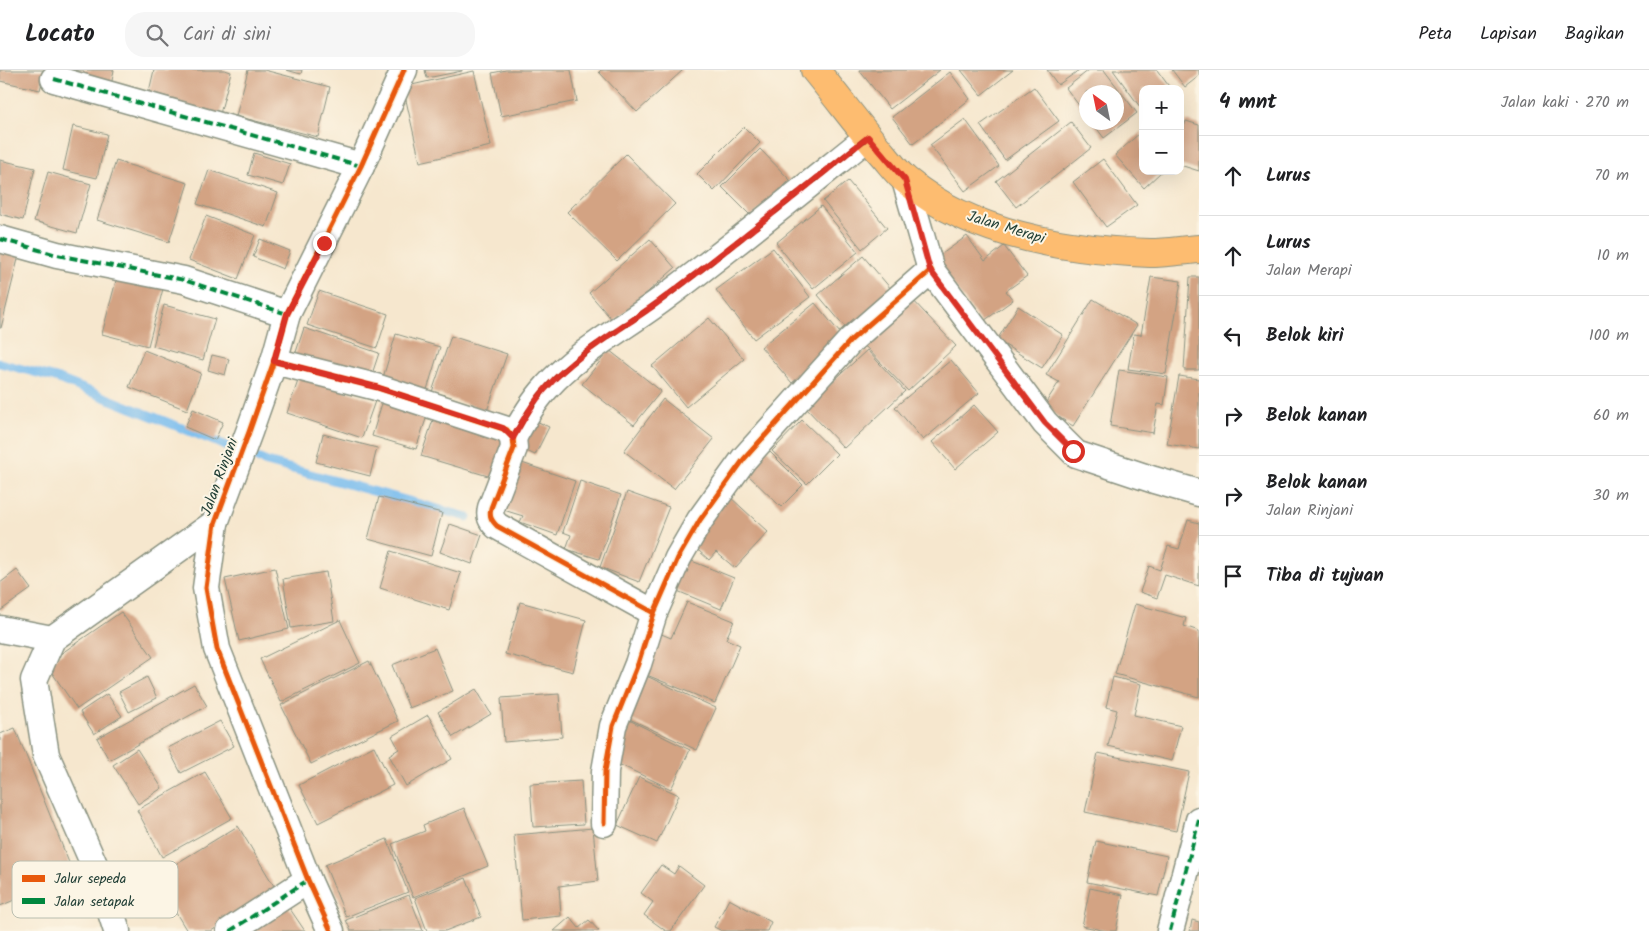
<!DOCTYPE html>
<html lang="id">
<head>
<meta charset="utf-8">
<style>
	:root { --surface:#fff; --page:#f6f6f6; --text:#202124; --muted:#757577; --line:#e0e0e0 }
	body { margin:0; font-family:Kalam,sans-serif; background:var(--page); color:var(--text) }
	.controls { position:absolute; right:15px; top:15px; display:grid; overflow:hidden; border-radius:10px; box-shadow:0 5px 20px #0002 }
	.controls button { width:45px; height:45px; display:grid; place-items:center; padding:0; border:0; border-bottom:1px solid var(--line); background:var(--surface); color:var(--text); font:25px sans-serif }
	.compass { position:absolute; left:1079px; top:15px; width:45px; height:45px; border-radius:50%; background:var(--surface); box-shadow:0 5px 20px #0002; rotate:327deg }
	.stop { position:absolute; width:15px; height:15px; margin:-11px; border:4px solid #d93025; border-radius:50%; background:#fff }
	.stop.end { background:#d93025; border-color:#fff; box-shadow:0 1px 5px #0008 }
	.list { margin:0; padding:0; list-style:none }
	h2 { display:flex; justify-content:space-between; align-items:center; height:65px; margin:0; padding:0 20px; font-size:21px }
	h2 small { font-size:16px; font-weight:400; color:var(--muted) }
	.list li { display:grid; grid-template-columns:32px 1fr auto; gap:15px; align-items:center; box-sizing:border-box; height:80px; padding:0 20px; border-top:1px solid var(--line) }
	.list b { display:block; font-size:19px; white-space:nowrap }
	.list p { margin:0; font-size:16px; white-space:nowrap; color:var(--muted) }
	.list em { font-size:16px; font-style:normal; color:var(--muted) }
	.icon { flex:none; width:28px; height:28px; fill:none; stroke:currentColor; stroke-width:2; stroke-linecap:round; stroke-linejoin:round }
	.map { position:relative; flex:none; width:1199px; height:861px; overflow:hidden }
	header { display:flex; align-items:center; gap:30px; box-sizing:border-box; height:70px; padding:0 25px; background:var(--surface); border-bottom:1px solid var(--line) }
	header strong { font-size:24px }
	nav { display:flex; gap:28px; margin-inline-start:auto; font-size:18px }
	.search { width:350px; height:45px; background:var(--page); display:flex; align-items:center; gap:12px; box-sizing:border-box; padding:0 18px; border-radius:20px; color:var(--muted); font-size:19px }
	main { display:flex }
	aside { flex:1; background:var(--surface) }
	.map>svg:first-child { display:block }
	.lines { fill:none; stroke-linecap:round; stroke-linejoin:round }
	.stream { stroke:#78bcee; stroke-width:9 }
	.building { fill:#d3a383 }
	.minor-casing { stroke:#8a9281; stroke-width:29 }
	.primary-casing { stroke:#8a9281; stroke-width:30 }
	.minor { stroke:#fff; stroke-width:26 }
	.primary { stroke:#fdbc70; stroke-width:28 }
	.quiet { stroke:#00873e; stroke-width:4; stroke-dasharray:8 4; stroke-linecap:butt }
	.cycleway-casing { stroke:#fcf5e5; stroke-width:8 }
	.cycleway { stroke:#e8590c; stroke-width:5 }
	.route { stroke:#d93025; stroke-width:6 }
	.labels { text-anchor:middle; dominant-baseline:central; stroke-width:4; stroke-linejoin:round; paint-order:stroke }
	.street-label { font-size:15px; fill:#1f3d34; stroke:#fcf5e5 }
	.key { fill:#fcf5e5; stroke:#babeb0; stroke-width:1 }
	.key-label { font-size:14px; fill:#1f3d34 }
</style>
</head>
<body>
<header>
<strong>Locato</strong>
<div class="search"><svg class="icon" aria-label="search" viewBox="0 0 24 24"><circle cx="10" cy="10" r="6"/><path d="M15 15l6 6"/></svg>Cari di sini</div>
<nav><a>Peta</a><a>Lapisan</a><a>Bagikan</a></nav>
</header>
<main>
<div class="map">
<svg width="1199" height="861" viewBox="0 0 1199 861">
	<rect width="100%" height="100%" fill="#fcf5e5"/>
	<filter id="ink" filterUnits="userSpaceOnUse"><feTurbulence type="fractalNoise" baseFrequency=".02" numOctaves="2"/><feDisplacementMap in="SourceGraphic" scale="10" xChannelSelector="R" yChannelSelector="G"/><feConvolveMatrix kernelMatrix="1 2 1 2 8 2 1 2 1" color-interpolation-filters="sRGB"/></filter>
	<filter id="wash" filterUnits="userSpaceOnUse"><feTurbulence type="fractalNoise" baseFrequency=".0096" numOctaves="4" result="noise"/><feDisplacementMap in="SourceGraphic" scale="20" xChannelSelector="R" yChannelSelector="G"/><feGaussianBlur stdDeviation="1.12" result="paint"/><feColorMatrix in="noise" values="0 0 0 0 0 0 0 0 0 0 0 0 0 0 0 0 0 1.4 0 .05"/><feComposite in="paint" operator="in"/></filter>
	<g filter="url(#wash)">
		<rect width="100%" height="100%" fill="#f6e7ce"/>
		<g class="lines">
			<polyline class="stream" points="0,293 56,308 267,392 467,447"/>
		</g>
		<g id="blocks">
			<g class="building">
				<polygon points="0,0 45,0 40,20 0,11"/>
				<polygon points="67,0 114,0 111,16"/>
				<polygon points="154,0 225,0 231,2 220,44 148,26"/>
				<polygon points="248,0 264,0 330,17 318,67 236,46"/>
				<polygon points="286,0 302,0 301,4"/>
				<polygon points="425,0 462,0 462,1 427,8"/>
				<polygon points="506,0 571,0 577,31 501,46 492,3"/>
				<polygon points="601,0 683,0 637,42 599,2"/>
				<polygon points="859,0 940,0 890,39"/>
				<polygon points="961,0 1013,0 981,25"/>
				<polygon points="1047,0 1079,0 1058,15"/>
				<polygon points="1089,0 1104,0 1137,43 1104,68 1092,52 1116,52 1116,22 1086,22 1086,45 1066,18"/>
				<polygon points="1113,0 1157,0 1171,19 1143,19 1143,41"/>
				<polygon points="1172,0 1199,0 1199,6 1185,17"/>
				<polygon points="474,1 491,76 420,92 403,17"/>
				<polygon points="950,2 970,29 913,74 892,47"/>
				<polygon points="1034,17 1059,51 1005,90 980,55"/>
				<polygon points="965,49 999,96 965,121 930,75"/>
				<polygon points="1186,51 1199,55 1199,101 1180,95 1180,69"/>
				<polygon points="1071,52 1091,78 1016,137 996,111"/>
				<polygon points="73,56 107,64 97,108 63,100"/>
				<polygon points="744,57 760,73 714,121 697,104"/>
				<polygon points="1141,62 1143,101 1162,101 1144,118 1115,85"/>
				<polygon points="760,79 790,110 752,147 722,117"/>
				<polygon points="254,83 290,94 283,115 248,105"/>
				<polygon points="626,84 675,134 617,191 567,142"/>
				<polygon points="1103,89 1137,135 1106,157 1073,112"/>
				<polygon points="0,90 35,98 23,150 0,144"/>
				<polygon points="116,91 188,113 169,172 97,150"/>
				<polygon points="209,100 278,123 266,157 197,134"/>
				<polygon points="48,102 91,114 77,163 34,151"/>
				<polygon points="848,111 887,158 862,179 823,131"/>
				<polygon points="821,136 858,182 813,219 776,173"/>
				<polygon points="206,146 255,165 238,209 189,190"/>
				<polygon points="967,166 985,191 1004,176 1027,206 1006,221 1013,230 981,253 935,189"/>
				<polygon points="260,169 290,181 283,199 253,187"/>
				<polygon points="650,169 675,198 614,252 589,223"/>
				<polygon points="773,178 810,227 754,269 716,220"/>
				<polygon points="0,180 19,185 1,258 0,258"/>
				<polygon points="863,186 897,226 851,264 818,225"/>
				<polygon points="118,203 164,215 148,276 102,264"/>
				<polygon points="1151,207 1181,211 1166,304 1128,299 1134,264 1141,265"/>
				<polygon points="1190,207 1199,207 1199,300 1184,300"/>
				<polygon points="319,221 388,244 377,278 307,255"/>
				<polygon points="911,228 956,276 908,321 863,274"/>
				<polygon points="1093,229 1137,255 1073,356 1043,337 1059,312 1046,305"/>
				<polygon points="815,233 845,269 792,313 761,277"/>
				<polygon points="164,235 215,249 203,290 153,276"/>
				<polygon points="1018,236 1063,265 1042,298 997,270"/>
				<polygon points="709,248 744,289 686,337 652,296"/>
				<polygon points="304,258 379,283 369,313 294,288"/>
				<polygon points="396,264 440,277 426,323 382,311"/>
				<polygon points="451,266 507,284 487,341 432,322"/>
				<polygon points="144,280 201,303 187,340 129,317"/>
				<polygon points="609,280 661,321 634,355 582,314"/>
				<polygon points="867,280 905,321 844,378 805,337"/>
				<polygon points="212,285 229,289 225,305 208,300"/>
				<polygon points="951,290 979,323 923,370 895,337"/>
				<polygon points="1119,300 1168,307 1164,335 1158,334 1153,363 1110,356"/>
				<polygon points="300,305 375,331 362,368 287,343"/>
				<polygon points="1179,306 1199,309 1199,379 1167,374"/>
				<polygon points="663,329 714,369 674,419 624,381"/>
				<polygon points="383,330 428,343 416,379 372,366"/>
				<polygon points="974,335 998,362 955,399 932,372"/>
				<polygon points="193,339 223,352 215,370 185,357"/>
				<polygon points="434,347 510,369 498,409 421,386"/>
				<polygon points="530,348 549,357 535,385 516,376"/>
				<polygon points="802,350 837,384 807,414 772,381"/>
				<polygon points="323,364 377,378 370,406 316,392"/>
				<polygon points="767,379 803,415 781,437 745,402"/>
				<polygon points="513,390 575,411 557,465 520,452 523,446 497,438"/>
				<polygon points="580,411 621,425 599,489 566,479 571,465 563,462"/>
				<polygon points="627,422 669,437 639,512 600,497"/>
				<polygon points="729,426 768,462 735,498 716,482 709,490 688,471"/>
				<polygon points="379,427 442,443 431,486 368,469"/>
				<polygon points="1188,450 1199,453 1199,516 1165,505 1157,528 1140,522 1149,496 1160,500 1168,476 1179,479"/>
				<polygon points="450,454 482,465 472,494 440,482"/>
				<polygon points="391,481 461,503 449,540 380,518"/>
				<polygon points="682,487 734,508 721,539 670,518"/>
				<polygon points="275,498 289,559 239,571 225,509"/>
				<polygon points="17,500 31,519 0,541 0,513"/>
				<polygon points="326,502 334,551 291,558 283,509"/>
				<polygon points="520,532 586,550 573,602 505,584"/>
				<polygon points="687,532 734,551 726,569 740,575 715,633 642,603 659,563 671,568"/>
				<polygon points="1135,534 1186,548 1184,556 1199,561 1199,627 1115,604"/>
				<polygon points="121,542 153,587 77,639 46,594"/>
				<polygon points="340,550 360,593 281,632 260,589"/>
				<polygon points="435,578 453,621 409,638 392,595"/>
				<polygon points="369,591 398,651 311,694 281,635"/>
				<polygon points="642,604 716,638 697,680 623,646"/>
				<polygon points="147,607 157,628 129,642 119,622"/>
				<polygon points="1113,607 1141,614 1134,645 1181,656 1172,691 1108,676 1117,640 1106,637"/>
				<polygon points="194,614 207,636 109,690 97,668"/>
				<polygon points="476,619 491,644 453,667 438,642"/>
				<polygon points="107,624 122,646 94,664 80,642"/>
				<polygon points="559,624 562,667 504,672 501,628"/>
				<polygon points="428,645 452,689 406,716 389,685 399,679 392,666"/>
				<polygon points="629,650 690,680 671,719 610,690"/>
				<polygon points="220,651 234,676 181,703 168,678"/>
				<polygon points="15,658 74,805 0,836 0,664"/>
				<polygon points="374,676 393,715 318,753 299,715"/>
				<polygon points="137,679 162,718 138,734 113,695"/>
				<polygon points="1098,683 1189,702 1176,761 1085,742"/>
				<polygon points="205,702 232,748 162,787 137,740"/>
				<polygon points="639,707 679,725 657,773 617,755"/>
				<polygon points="581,711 584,754 533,757 530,714"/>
				<polygon points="464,738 488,796 413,827 392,774 425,761 423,755"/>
				<polygon points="238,756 277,821 211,861 187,861 154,807"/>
				<polygon points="593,758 598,811 559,816 561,846 522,850 514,765"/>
				<polygon points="387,769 408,822 346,847 325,795"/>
				<polygon points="1096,771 1167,786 1158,826 1087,812"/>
				<polygon points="661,795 674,804 679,796 704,815 671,861 666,861 644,845 653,832 641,823"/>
				<polygon points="466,808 481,847 445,861 427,861 415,828"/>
				<polygon points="1090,818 1123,825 1116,861 1107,861 1082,856"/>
				<polygon points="409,825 423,861 351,861 346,850"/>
				<polygon points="729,829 771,852 767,861 722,861 714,857"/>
				<polygon points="288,836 305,861 250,861"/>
				<polygon points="570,847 579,858 589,850 599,861 554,861"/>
				<polygon points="1192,850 1199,852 1199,861 1190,861"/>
			</g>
		</g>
	</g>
	<g filter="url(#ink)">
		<use href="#blocks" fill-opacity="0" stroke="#8a9281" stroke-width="1"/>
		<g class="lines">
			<defs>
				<g id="minor">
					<polyline points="54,9 361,96"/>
					<polyline points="905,110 931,200 1045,353 1076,384 1154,410 1199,423"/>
					<polyline points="0,169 57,185 184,210 287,244"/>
					<path d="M274 291 376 317 507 360 513 368 514 378 491 438C489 446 491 450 497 456L654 543"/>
					<path d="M513 368C523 350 533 332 547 317 579 281 629 255 668 225 736 174 802 120 868 67"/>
					<polyline points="0,559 52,569"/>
					<polyline points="604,753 605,701 613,656 638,594 654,543 678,488 700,450 744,389 851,270 931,200"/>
					<polyline points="117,861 100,808 46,685 34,610 52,569 215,453"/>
					<polyline points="230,861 308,810"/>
					<polyline points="331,861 308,810 217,579 206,518 215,453 249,362 274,291 287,244 361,96 404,0"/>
					<polyline points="1170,861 1199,750"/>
				</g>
				<path id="primary" d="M815 0C838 28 860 58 884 86 891 94 898 104 907 111 972 165 1067 180 1150 183 1166 183 1183 180 1199 179"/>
			</defs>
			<use href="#minor" class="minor-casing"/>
			<use href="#primary" class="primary-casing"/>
			<use href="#minor" class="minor"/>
			<use href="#primary" class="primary"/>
			<g class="quiet">
				<polyline points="54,9 361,96"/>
				<polyline points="0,169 57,185 184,210 287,244"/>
				<path d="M513 368C523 350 533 332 547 317 579 281 629 255 668 225 736 174 802 120 868 67"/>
				<polyline points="230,861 308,810"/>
				<polyline points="1170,861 1199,750"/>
			</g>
			<defs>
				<g id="cycleway">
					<path d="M274 291 376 317 507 360 513 368 514 378 491 438C489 446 491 450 497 456L654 543"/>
					<polyline points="604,753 605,701 613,656 638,594 654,543 678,488 700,450 744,389 851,270 931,200"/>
					<polyline points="331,861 308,810 217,579 206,518 215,453 249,362 274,291 287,244 361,96 404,0"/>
				</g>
			</defs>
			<use href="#cycleway" class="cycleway-casing"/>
			<use href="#cycleway" class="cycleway"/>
		</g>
	</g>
	<g class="lines" filter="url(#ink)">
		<path class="route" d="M324 173 287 244 274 291 376 317 503 358 513 368C523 350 533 332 547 317 579 281 629 255 668 225 736 174 802 120 868 67L905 110 930 200 1045 353 1073 381"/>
	</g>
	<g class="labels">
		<g class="street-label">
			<text transform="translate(1006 158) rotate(17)">Jalan Merapi</text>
			<text transform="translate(220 407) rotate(-70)">Jalan Rinjani</text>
		</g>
	</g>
	<rect x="12" y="791" width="166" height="57" rx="8" class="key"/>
	<rect x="22" y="805" width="23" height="7" fill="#e8590c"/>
	<rect x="22" y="828" width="23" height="6" fill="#00873e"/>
	<g class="key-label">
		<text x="54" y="813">Jalur sepeda</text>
		<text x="54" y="836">Jalan setapak</text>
	</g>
</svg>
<div class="controls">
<button>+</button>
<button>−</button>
</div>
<svg class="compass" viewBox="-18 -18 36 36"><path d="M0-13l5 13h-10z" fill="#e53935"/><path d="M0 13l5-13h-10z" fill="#757577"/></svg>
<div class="stop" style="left:1073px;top:381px"></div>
<div class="stop end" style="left:324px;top:173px"></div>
</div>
<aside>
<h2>4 mnt<small>Jalan kaki · 270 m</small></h2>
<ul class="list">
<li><svg class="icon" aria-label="ahead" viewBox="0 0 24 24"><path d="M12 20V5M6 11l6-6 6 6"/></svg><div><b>Lurus</b></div><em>70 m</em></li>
<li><svg class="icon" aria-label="ahead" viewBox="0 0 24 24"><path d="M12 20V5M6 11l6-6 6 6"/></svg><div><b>Lurus</b><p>Jalan Merapi</p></div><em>10 m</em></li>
<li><svg class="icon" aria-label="left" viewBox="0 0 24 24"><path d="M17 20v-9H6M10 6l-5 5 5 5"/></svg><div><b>Belok kiri</b></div><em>100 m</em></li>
<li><svg class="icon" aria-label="right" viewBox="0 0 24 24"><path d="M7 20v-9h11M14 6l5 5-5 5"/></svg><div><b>Belok kanan</b></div><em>60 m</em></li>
<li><svg class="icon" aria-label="right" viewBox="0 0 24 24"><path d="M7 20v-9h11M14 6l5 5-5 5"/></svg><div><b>Belok kanan</b><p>Jalan Rinjani</p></div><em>30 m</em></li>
<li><svg class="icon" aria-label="arrive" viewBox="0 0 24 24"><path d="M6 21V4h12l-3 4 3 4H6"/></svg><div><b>Tiba di tujuan</b></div></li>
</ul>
</aside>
</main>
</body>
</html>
